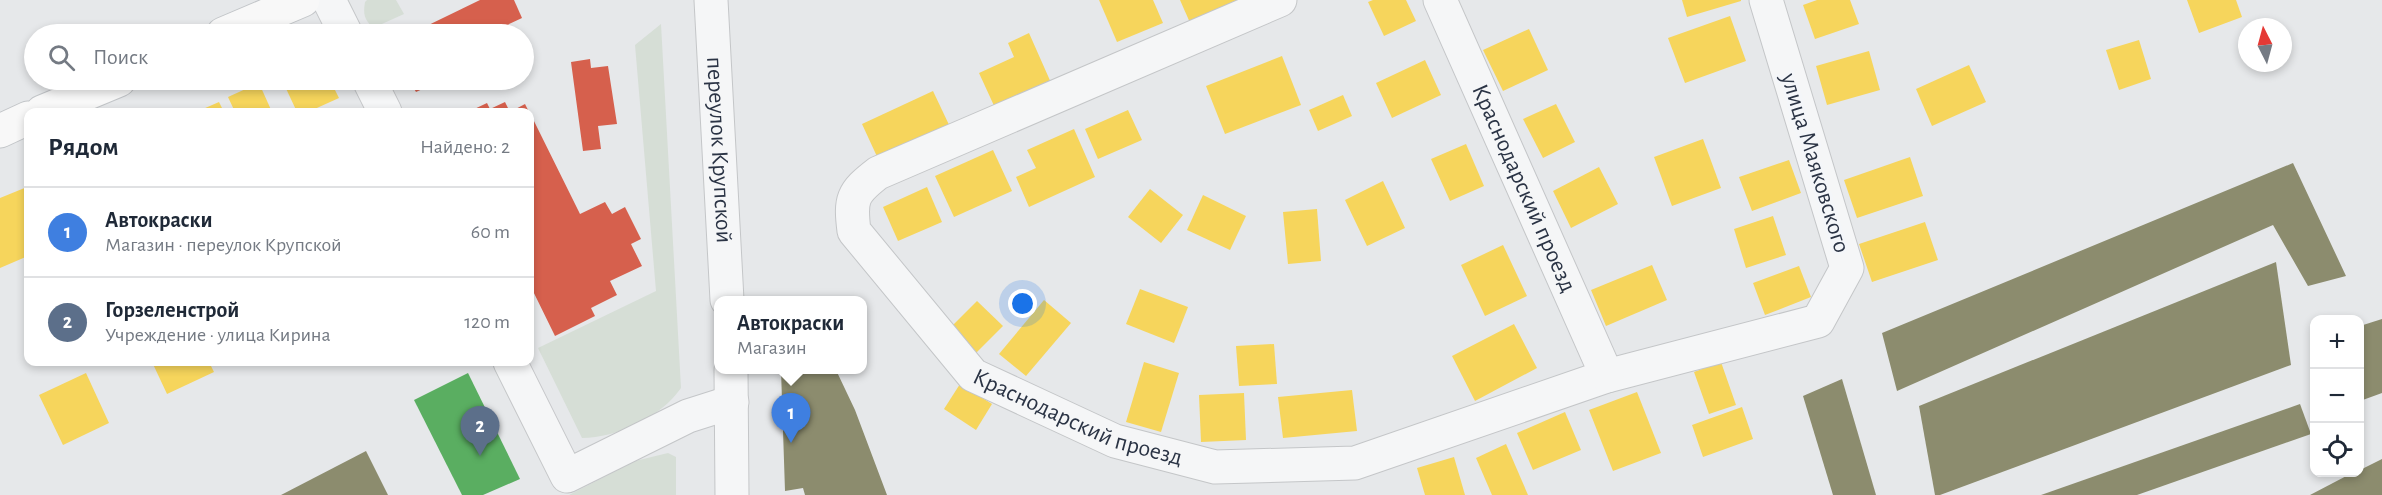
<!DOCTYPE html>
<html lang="ru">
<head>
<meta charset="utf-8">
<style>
	:root { --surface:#fff; --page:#f2f2f3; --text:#1f2937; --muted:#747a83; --line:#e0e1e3; --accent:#6c737f }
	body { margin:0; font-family:"Alegreya Sans",sans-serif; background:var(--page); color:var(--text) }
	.controls { position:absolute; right:18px; bottom:18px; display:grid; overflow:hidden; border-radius:12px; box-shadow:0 3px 9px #0003 }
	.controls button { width:54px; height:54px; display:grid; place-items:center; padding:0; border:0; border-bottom:2px solid var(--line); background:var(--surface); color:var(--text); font:30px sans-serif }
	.compass { position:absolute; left:2238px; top:18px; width:54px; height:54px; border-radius:50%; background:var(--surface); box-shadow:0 3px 9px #0003; rotate:354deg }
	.you { position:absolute; left:1023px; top:304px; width:21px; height:21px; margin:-15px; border:4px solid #fff; border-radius:50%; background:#1a73e8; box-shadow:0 0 0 9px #1a73e833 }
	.badge { display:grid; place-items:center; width:39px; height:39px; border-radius:50%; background:var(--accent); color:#fff; font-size:20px; font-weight:700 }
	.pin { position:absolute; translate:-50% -50px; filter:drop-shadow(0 2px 3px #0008) }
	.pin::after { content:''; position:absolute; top:32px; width:21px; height:18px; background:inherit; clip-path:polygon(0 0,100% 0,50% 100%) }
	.popup { position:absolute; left:714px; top:296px; width:153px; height:78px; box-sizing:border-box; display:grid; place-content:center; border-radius:12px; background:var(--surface); filter:drop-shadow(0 2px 4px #0005); font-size:20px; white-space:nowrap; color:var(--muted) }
	.popup b { font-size:22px; color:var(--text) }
	.popup::after { content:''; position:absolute; left:50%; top:100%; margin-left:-12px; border:12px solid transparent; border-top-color:var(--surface) }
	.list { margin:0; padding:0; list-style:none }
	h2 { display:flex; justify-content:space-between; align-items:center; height:78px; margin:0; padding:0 24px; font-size:26px }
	h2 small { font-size:20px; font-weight:400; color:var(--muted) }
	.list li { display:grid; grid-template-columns:39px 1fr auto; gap:18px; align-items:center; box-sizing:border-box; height:90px; padding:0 24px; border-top:2px solid var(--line) }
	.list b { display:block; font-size:22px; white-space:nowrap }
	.list p { margin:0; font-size:20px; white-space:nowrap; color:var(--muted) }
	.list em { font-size:20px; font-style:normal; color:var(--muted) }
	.icon { flex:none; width:33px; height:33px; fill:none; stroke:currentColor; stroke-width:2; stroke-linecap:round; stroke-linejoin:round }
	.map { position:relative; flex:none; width:2382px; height:495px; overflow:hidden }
	.search { position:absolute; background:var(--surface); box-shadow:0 3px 9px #0003; left:24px; top:24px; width:510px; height:66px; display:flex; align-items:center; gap:15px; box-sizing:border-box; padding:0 21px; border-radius:33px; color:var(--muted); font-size:22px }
	.panel { position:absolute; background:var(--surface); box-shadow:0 3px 9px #0003; left:24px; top:108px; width:510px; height:258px; border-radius:12px }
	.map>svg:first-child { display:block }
	.green { fill:#d6ded6 }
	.homes { fill:#f6d55c }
	.shops { fill:#d6604d }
	.public { fill:#5aae61 }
	.industry { fill:#8c8c6e }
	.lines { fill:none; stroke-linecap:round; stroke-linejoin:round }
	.minor-casing { stroke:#c4c6c8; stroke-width:35 }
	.major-casing { stroke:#c2c5c8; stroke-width:35 }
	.minor { stroke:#f5f6f7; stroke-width:33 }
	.major { stroke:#f8f8f8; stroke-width:33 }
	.labels { text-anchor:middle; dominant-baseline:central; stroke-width:6; stroke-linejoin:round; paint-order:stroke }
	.street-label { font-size:24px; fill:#2b3445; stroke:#f4f6f9 }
</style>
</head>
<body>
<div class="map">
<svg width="2382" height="495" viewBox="0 0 2382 495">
	<rect width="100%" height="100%" fill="#e6e8ea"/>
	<g class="green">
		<path d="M367 0H396L404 14 373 28C364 19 363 14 365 2Z"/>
		<path d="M661 24 681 388C661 417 617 438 582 438L538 348 656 291 635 45Z"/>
		<polygon points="668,453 676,457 676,495 569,495 635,461"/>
	</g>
	<g class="homes">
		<polygon points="1099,0 1153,0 1163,23 1117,42"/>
		<polygon points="1180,0 1245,0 1191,25"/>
		<polygon points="1373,0 1406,0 1416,21 1384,36 1368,2"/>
		<polygon points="1682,0 1741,0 1741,1 1687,17"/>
		<polygon points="1817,0 1850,0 1859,24 1815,39 1803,5"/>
		<polygon points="2187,0 2236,0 2242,17 2199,33"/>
		<polygon points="1730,16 1746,61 1685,83 1668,38"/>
		<polygon points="1529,29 1548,70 1503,91 1483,50"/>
		<polygon points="1029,33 1052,85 996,110 979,73 1014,57 1008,43"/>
		<polygon points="2139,40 2151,79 2119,90 2106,50"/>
		<polygon points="1869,51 1880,90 1827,105 1816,66"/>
		<polygon points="1282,56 1301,105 1225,134 1206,86"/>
		<polygon points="1425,60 1441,95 1392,118 1376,83"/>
		<polygon points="1969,65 1986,102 1932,126 1916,89"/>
		<polygon points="282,80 330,80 339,98 308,112 297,112"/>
		<polygon points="259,83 272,112 235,112 228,97"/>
		<polygon points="933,91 951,129 880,163 862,124"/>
		<polygon points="1343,95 1352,116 1318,131 1309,110"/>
		<polygon points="219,102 224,112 196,112"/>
		<polygon points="1556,104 1575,142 1543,158 1523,119"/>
		<polygon points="1128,110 1142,140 1098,159 1085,129"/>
		<polygon points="1074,129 1095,177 1029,207 1016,177 1036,168 1027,150"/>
		<polygon points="1703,139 1721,188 1672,206 1654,157"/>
		<polygon points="1466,144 1484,186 1450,201 1431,159"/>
		<polygon points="993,150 1012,191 954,217 935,176"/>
		<polygon points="1910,157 1923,196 1857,218 1844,180"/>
		<polygon points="1789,160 1801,193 1752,211 1739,177"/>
		<polygon points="1599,167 1618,204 1571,228 1553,191"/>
		<polygon points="1383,181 1405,228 1367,246 1345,200"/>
		<polygon points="27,187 28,256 0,268 0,198"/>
		<polygon points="927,187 942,222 898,241 883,207"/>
		<polygon points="1150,189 1183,215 1161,243 1128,217"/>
		<polygon points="1203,195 1246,216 1230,250 1187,230"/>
		<polygon points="1317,209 1321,261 1288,264 1283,212"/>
		<polygon points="1773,216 1786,255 1746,268 1734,229"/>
		<polygon points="1925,222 1938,260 1872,282 1859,244"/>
		<polygon points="1503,245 1527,296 1485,316 1461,265"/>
		<polygon points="1652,265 1667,300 1606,326 1591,290"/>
		<polygon points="1799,266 1811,297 1765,315 1753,283"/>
		<polygon points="1140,289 1188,307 1174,343 1126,324"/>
		<polygon points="1044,300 1071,323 1026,376 999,354"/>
		<polygon points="977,301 1003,326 976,353 950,328"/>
		<polygon points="1514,324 1537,368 1475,401 1452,356"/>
		<polygon points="1274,344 1277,384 1239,386 1236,346"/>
		<polygon points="152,362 209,362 214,372 167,394"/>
		<polygon points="1144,362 1179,373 1161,432 1126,422"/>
		<polygon points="1721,362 1736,405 1709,414 1694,372"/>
		<polygon points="86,373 109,423 63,445 39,395"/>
		<polygon points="960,384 992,404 976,430 944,409"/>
		<polygon points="1352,390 1357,431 1283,438 1278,397"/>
		<polygon points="1637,392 1661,453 1613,471 1589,410"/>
		<polygon points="1244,393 1246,440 1201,442 1199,395"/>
		<polygon points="1742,407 1753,439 1703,457 1692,425"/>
		<polygon points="1565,412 1581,450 1533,470 1517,433"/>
		<polygon points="1506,444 1528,495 1492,495 1476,458"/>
		<polygon points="1454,457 1465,495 1425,495 1417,468"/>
	</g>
	<g class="shops">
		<polygon points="480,0 514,0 522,18 488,34 410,34"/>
		<polygon points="590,59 591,68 608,66 617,124 598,126 601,149 583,151 571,62"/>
		<polygon points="409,80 442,80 416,92"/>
		<polygon points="505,102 510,112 525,104 529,112 468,112 487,103 490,109"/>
		<polygon points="530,113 580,214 605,202 612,214 625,207 641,239 631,244 642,266 610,281 617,295 591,308 595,316 555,336 530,285"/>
	</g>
	<polygon class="public" points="468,373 520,479 483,495 462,495 414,400"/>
	<g class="industry">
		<polygon points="2293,163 2346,276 2308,286 2273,225 1897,391 1882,333"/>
		<polygon points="2276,262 2291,365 1940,495 1935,495 1919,406"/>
		<polygon points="2382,319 2382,393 2360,401 2360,326"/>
		<polygon points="781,370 836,370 855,410 887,495 805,495 803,488 785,491"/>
		<polygon points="1842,379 1876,495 1833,495 1803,396"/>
		<polygon points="2300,404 2311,434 2137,495 2041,495"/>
		<polygon points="366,451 388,495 281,495"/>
		<polygon points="2382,459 2382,495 2310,495 2354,472 2360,472 2360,470"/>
	</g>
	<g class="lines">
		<defs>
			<g id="minor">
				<polyline points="329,0 346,34"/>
				<path id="s1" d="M711 0 727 300"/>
				<path id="s2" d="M1280 0 878 173C852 193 850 199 854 231L973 375 1115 441 1215 467 1355 463 1607 376 1818 321 1847 268 1766 0"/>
				<path id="s3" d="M1440 0 1607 376"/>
				<polyline points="369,80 385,112"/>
				<polyline points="510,362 567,476 688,416 732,402"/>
				<polyline points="731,370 732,495"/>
			</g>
			<g id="major">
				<polyline points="223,34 303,0"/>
				<polyline points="42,112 119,80"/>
				<polyline points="0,131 28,118"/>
			</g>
		</defs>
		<use href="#minor" class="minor-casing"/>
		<use href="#major" class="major-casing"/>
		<use href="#minor" class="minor"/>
		<use href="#major" class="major"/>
	</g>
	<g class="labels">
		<g class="street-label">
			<text stroke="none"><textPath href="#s1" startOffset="150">переулок Крупской</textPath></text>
			<text transform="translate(1815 163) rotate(73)">улица Маяковского</text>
			<text stroke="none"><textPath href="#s3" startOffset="206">Краснодарский проезд</textPath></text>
			<text stroke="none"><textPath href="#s2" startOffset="806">Краснодарский проезд</textPath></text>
		</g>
	</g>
</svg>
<div class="controls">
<button>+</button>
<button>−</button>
<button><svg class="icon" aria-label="locate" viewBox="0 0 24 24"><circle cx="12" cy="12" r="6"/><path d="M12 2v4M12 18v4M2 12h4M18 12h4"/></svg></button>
</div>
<svg class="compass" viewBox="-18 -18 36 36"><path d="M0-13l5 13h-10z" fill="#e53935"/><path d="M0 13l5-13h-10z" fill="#747a83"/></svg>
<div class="you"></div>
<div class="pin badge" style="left:791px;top:443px;background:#3f7fe0">1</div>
<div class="popup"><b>Автокраски</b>Магазин</div>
<div class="pin badge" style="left:480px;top:456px;background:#5c6f8a">2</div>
<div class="search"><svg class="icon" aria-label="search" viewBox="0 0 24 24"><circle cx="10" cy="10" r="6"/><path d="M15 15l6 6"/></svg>Поиск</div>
<section class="panel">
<h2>Рядом<small>Найдено: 2</small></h2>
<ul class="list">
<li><span class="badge" style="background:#3f7fe0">1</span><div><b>Автокраски</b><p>Магазин · переулок Крупской</p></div><em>60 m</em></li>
<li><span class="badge" style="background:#5c6f8a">2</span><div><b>Горзеленстрой</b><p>Учреждение · улица Кирина</p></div><em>120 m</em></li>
</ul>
</section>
</div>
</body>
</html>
